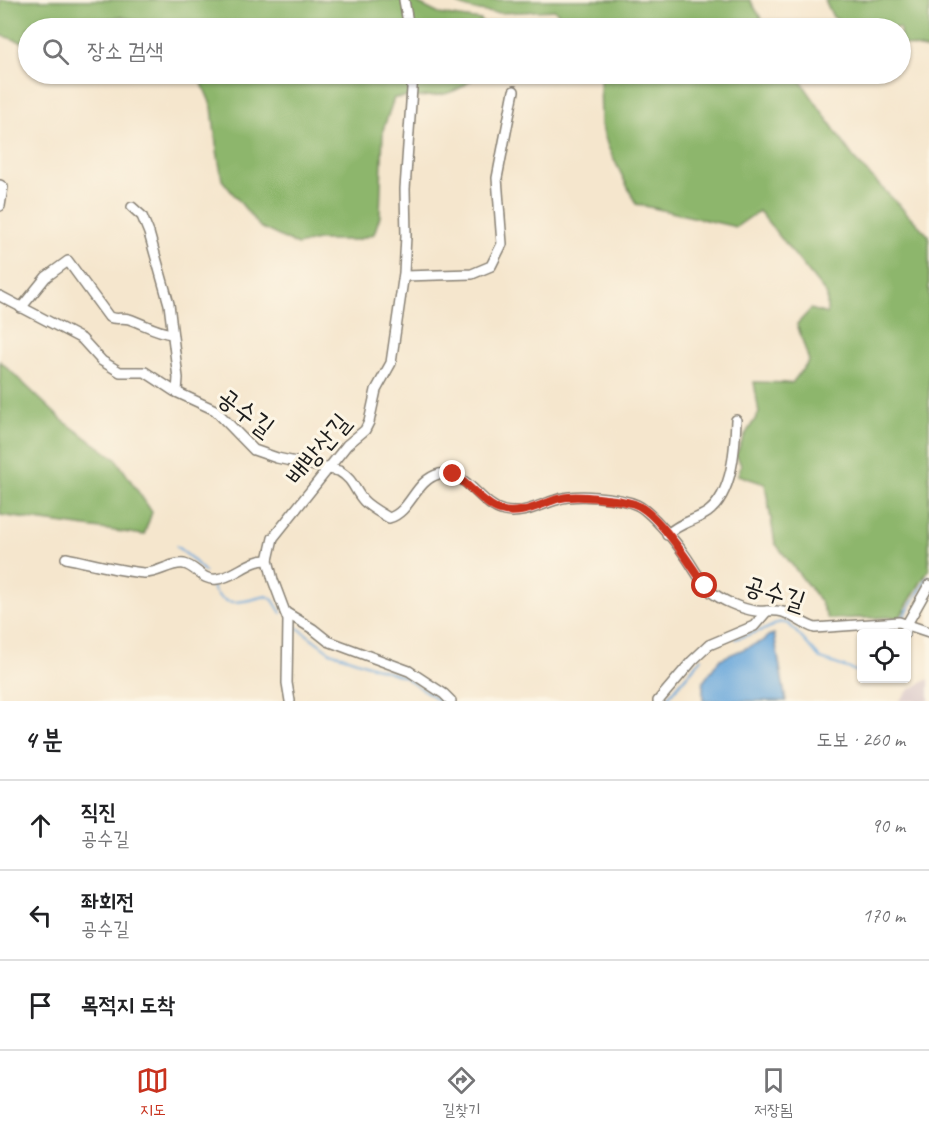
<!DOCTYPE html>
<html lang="ko">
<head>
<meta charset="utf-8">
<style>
	:root { --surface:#fff; --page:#f6f6f6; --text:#202124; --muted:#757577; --line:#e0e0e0; --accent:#c8321e }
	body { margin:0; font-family:Caveat,"Poor Story",sans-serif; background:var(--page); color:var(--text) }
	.controls { position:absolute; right:18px; bottom:18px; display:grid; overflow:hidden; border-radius:6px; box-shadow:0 2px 4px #0004 }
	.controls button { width:54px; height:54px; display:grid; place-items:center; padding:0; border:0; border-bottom:2px solid var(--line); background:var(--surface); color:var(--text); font:30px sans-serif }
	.stop { position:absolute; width:18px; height:18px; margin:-14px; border:4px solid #c8321e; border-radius:50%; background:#fff }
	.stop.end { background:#c8321e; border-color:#fff; box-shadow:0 2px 6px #0008 }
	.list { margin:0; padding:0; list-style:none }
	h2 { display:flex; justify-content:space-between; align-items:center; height:78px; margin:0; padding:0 24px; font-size:26px }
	h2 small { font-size:20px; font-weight:400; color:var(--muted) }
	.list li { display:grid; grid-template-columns:39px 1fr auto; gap:18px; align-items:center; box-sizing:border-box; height:90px; padding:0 24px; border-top:2px solid var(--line) }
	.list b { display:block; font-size:22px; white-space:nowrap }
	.list p { margin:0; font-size:20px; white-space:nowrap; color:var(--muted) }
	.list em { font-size:20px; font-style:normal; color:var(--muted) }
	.icon { flex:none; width:33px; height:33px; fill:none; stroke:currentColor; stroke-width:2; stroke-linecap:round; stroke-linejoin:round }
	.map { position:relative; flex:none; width:929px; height:701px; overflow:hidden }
	.search { position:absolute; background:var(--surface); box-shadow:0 2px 4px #0004; left:18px; right:18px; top:18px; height:66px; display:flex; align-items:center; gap:15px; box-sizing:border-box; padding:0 21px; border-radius:33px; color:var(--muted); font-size:22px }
	.sheet { height:348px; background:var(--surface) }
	nav { display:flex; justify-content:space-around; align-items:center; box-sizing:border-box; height:84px; border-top:2px solid var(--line); background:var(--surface); font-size:16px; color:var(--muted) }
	nav a { display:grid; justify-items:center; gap:3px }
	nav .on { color:var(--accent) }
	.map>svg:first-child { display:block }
	.industrial { fill:#d2bec3 }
	.forest { fill:#8db66c; stroke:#546944; stroke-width:1.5 }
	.water { fill:#69a7db; stroke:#42627c; stroke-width:1.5 }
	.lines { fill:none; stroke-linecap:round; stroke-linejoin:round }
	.stream { stroke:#69a7db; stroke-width:2 }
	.minor-casing { stroke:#888174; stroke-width:12 }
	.minor { stroke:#fff; stroke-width:9 }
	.route { stroke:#c8321e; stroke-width:8 }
	.labels { text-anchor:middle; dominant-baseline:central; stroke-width:6; stroke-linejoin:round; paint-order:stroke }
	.street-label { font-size:26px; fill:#1c1c1c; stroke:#fcf5e5 }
</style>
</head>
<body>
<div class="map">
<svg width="929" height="701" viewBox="0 0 929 701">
	<rect width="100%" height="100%" fill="#fcf5e5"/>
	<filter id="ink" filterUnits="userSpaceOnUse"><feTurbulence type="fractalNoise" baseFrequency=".0167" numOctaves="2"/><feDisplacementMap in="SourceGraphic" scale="12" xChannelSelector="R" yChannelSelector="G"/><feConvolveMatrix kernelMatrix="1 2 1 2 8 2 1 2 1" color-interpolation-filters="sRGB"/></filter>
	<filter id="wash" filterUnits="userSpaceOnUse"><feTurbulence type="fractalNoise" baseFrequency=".008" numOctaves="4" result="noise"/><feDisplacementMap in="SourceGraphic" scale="24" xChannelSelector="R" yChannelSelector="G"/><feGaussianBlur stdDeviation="1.35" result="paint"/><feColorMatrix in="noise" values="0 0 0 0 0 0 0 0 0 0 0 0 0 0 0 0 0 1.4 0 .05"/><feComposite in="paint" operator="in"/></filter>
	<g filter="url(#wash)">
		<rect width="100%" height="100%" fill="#f5e6cd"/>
		<polygon class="industrial" points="929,679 929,701 899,701 910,689"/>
		<g class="forest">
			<polygon points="0,0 411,0 439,14 481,20 484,28 176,28 175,26 150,25 122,17 93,20 86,28 28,28 28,44 0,35"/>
			<path d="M451 0H750L767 28H571L555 10C522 11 480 20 451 0Z"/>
			<polygon points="825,0 929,0 929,50 901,44 900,28 853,28 833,17"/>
			<path d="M198 74H476C458 100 422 96 394 98L383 130 380 216 374 234 357 240H318L297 245 260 227 222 180 216 144 212 107Z"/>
			<polygon points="600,74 796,74 856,161 929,236 929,569 900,617 828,619 820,601 775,543 765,484 738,475 741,465 736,455 745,435 759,413 754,382 792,383 809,361 797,324 811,309 827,314 827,295 759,211 736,227 636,204 608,147 601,124"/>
			<polygon points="0,361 62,420 116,459 152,512 144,535 0,515"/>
		</g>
		<polygon class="water" points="774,634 786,701 703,701 703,682 720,659 765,640 768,636"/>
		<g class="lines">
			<g class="stream">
				<polyline points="176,546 191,558 205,572"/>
				<path d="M210 582C222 612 241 601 267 596L273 600 281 613"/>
				<polyline points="902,619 929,576"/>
				<polyline points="290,622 330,652 404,677 440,701"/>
				<polyline points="896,634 897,630"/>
				<polyline points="735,639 766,629 780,622 789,624 821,659 862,673"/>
				<polyline points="665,701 702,658"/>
			</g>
		</g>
	</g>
	<g filter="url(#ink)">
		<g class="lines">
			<defs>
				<g id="minor">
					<polyline points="404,0 409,28"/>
					<polyline points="0,185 3,187 0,206"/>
					<polyline points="132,207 142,216 149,233 169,304 178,378 177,392"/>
					<polyline points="404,276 472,274 491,266 502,244 497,178 514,91"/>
					<path d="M0 296 82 339 102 361 120 372H145L174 391 215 410 254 450 277 458 339 471C354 480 354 490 364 501 371 508 381 513 389 518 411 512 415 480 439 474 467 469 479 505 504 511 522 515 539 505 556 500 575 493 619 497 637 505 650 511 676 542 684 554 693 566 699 580 710 591 721 600 741 609 756 611 765 612 774 609 783 612 794 616 803 624 815 628L899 622 929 632"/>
					<path d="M21 308 46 277 68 261 109 317C116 320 122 317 129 319 144 324 156 332 172 334"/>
					<path d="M667 535C680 522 695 521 708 512 733 493 735 448 736 420"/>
					<path d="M66 558C91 563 118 571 144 573 157 574 171 562 184 564 197 567 202 581 217 579 235 577 250 559 268 560"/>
					<polyline points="285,612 313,629 328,641 409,671 444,694 451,701"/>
					<polyline points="905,634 907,624 929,585"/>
					<polyline points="290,701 287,683 288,620 273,580 268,560 273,538 347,445 365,430 369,422 376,390 391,363 404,273 406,236 405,189 413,74"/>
					<polyline points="658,701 692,661 709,645 754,626 767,611"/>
				</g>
			</defs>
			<use href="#minor" class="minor-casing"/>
			<use href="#minor" class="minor"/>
		</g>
	</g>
	<g class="lines" filter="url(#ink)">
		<path class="route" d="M453 474C468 483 484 505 500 510 520 516 539 505 557 499 571 495 585 497 598 498 611 500 627 500 639 506 661 518 690 564 705 586"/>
	</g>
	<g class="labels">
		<g class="street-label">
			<text transform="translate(246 412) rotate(37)">공수길</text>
			<text transform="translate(318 449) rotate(-50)">배방산길</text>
			<text transform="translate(775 593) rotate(18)">공수길</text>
		</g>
	</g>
</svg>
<div class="controls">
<button><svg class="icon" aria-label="locate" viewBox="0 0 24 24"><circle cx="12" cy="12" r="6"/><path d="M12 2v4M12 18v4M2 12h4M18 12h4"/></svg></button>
</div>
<div class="stop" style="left:705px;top:586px"></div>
<div class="stop end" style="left:453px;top:474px"></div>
<div class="search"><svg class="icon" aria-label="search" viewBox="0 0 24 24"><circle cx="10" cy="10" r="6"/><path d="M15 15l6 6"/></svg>장소 검색</div>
</div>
<section class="sheet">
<h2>4 분<small>도보 · 260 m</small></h2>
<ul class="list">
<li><svg class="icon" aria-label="ahead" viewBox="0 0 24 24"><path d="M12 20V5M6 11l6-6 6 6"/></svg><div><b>직진</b><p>공수길</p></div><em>90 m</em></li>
<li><svg class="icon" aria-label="left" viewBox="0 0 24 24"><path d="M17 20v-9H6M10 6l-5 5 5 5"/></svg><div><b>좌회전</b><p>공수길</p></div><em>170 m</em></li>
<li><svg class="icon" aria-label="arrive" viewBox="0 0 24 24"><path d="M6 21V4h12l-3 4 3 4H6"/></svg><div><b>목적지 도착</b></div></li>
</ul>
</section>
<nav>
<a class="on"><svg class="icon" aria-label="map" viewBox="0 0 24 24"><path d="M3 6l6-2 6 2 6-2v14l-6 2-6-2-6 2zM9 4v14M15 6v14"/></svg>지도</a>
<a><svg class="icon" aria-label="directions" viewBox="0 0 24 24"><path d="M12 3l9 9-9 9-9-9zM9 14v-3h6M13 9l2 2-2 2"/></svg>길찾기</a>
<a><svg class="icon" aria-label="saved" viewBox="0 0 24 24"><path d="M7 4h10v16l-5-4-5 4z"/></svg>저장됨</a>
</nav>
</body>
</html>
